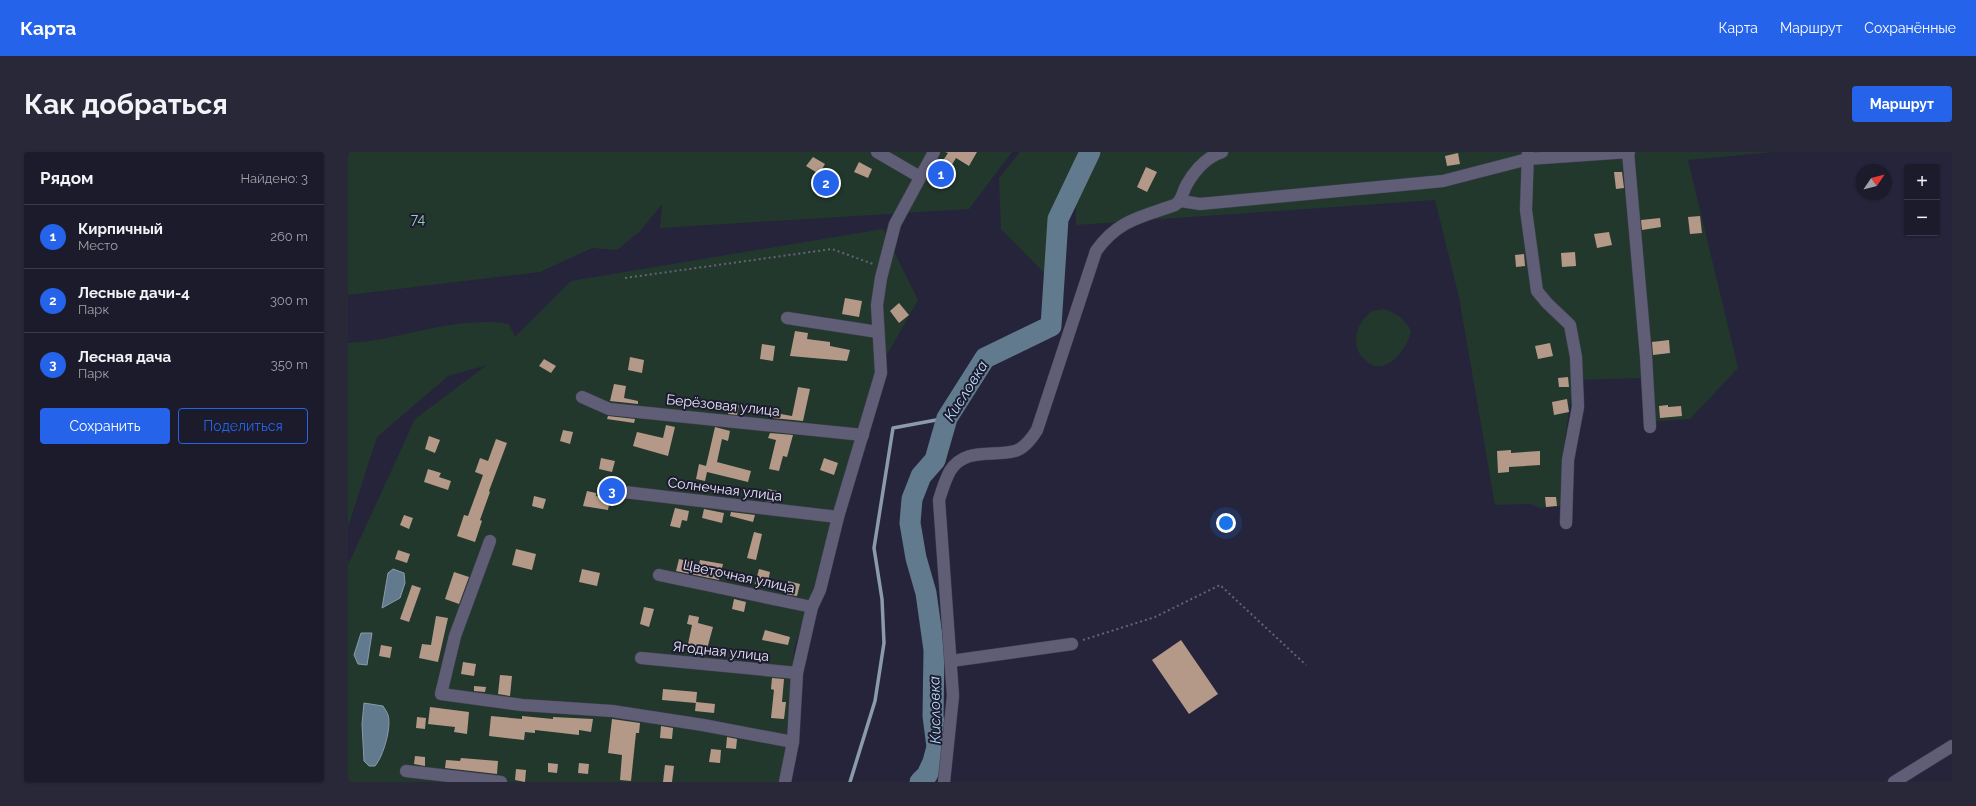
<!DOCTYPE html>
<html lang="ru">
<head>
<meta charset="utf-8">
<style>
	:root { --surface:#1c1b2c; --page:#292838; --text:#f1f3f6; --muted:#a0a1a9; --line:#3a3948; --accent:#2563eb }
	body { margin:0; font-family:Raleway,sans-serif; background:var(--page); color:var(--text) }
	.controls { position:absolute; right:12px; top:12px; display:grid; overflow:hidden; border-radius:4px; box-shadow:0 1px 3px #0004 }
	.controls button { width:36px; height:36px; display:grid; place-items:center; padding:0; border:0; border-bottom:1px solid var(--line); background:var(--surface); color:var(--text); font:20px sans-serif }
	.compass { position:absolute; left:1508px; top:12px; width:36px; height:36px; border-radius:50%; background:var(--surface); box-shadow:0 1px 3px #0004; rotate:55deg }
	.you { position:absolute; left:878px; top:371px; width:14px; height:14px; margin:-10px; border:3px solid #fff; border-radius:50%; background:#1a73e8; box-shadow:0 0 0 6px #1a73e833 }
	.badge { display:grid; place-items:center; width:26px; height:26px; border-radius:50%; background:var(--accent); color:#fff; font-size:13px; font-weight:700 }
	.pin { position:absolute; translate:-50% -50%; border:2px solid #fff; box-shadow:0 1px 4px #0006 }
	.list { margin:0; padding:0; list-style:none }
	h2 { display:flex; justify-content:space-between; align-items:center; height:52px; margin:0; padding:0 16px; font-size:17px }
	h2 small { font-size:13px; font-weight:400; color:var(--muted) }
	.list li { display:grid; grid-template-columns:26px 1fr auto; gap:12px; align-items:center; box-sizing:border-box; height:64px; padding:0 16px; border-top:1px solid var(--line) }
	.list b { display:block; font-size:15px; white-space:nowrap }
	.list p { margin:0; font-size:13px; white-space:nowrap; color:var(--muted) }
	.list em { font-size:13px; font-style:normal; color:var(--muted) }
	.actions { display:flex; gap:8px; padding:12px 16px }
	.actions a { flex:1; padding:9px 0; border:1px solid var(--accent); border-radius:4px; text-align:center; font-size:14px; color:var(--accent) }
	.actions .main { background:var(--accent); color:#fff }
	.map { position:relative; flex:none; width:1604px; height:630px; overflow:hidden; border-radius:4px }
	header { display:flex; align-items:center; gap:24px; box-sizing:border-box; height:56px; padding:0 20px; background:var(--accent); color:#fff }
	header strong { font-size:19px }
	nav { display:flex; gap:22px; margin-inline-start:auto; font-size:14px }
	.intro { display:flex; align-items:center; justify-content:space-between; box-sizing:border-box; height:96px; padding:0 24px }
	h1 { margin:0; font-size:28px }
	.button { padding:10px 18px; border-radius:4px; background:var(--accent); color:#fff; font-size:14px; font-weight:700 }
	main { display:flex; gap:24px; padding:0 24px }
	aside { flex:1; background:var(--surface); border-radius:4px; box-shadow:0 1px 3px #0004 }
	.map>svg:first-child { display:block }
	.green { fill:#22382c }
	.water { fill:#617a8d; stroke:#899bac }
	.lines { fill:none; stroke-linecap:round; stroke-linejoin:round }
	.stream { stroke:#899bac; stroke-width:3.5 }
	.river { stroke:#617a8d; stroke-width:21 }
	.building { fill:#b59988 }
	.minor-casing { stroke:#434153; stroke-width:13 }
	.path { stroke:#656377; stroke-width:2; stroke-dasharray:2 3; stroke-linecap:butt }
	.minor { stroke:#605e77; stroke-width:12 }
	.labels { text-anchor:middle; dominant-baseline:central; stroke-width:4; stroke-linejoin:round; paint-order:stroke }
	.park-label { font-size:14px; fill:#98cfb0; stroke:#1d1b2f }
	.street-label { font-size:14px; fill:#e7e7f5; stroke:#1d1b2f }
	.water-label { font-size:15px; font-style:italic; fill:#b7dcfa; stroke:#1d1b2f }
</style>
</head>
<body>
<header>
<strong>Карта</strong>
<nav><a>Карта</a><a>Маршрут</a><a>Сохранённые</a></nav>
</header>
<div class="intro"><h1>Как добраться</h1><a class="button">Маршрут</a></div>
<main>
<aside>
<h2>Рядом<small>Найдено: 3</small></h2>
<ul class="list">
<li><span class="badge">1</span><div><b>Кирпичный</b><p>Место</p></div><em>260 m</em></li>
<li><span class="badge">2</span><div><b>Лесные дачи-4</b><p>Парк</p></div><em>300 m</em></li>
<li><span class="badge">3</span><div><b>Лесная дача</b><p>Парк</p></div><em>350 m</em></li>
</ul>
<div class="actions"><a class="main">Сохранить</a><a>Поделиться</a></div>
</aside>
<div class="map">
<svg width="1604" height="630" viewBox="0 0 1604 630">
	<rect width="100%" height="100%" fill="#26243a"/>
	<g class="green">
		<polygon points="0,0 664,0 621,57 312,76 314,52 292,79 269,98 244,96 192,120 0,143"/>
		<polygon points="672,0 737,0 726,22 700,125 653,77 651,26"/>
		<polygon points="754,0 1426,0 1340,8 1390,216 1342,267 1299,270 1295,226 1225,228 1214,310 1214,354 1192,356 1182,352 1147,353 1111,145 1087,48 728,73 728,40"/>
		<path d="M535 77 570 148 529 220 473 413 446 497 436 630H0V406L1 411 67 267 139 213 100 224 29 285 0 375V191C11 190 23 189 34 187 76 179 118 165 161 172L167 185 223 129Z"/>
		<path d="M1035 157C1050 162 1054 165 1063 178 1062 189 1050 208 1039 212 1035 214 1031 214 1026 214 1023 212 1019 210 1016 207 1002 194 1008 171 1023 160 1025 158 1031 158 1035 157Z"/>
	</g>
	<g class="water">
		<polygon points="45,417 56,421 57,431 52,446 34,456 40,421"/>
		<polygon points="13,481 24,481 19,513 10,512 6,503"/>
		<path d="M16 551 35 554C37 557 39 560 40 563 44 575 35 605 27 614H21L16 609 14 572Z"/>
	</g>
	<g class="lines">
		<polyline class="stream" points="502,630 527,549 536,491 534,447 526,396 545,276 599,266"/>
		<polyline class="river" points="572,630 579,623 585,610 589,595 585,564 586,498 578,441 568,406 562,371 564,347 573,324 587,308 599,266 637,206 703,174 710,67 742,0"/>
	</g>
	<g class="building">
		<polygon points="597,0 629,0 621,14 608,6 594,29 586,22 600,1"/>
		<polygon points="1110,1 1112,12 1099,14 1097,4"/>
		<polygon points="465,5 477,12 471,22 458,14"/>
		<polygon points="511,10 524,17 520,26 506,20"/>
		<polygon points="798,15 809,20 799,40 789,35"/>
		<polygon points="1266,20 1274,20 1276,36 1268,37"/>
		<polygon points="1352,64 1354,81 1342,82 1340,65"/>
		<polygon points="1312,66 1313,75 1294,78 1293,68"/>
		<polygon points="1261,80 1264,93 1249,96 1246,82"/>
		<polygon points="1227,100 1228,114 1214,115 1213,101"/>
		<polygon points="1176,102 1177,114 1168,115 1167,103"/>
		<polygon points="497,146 514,149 511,165 494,162"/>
		<polygon points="551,151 561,163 551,171 542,159"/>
		<polygon points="447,179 460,181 459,187 482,190 482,194 502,198 499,209 442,204"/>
		<polygon points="1321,188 1322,201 1305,203 1304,190"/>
		<polygon points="1202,191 1205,204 1190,207 1187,194"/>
		<polygon points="414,192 427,194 425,209 412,207"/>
		<polygon points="282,205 296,208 294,221 280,218"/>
		<polygon points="196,207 208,214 203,221 191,214"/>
		<polygon points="1220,225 1221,235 1211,235 1210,226"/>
		<polygon points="266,232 278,234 276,246 290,249 290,252 262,249"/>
		<polygon points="450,235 462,237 455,269 425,266 427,261 444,264"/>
		<polygon points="1219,247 1221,260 1206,263 1204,250"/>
		<polygon points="382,252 391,253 389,263 380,262"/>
		<polygon points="1320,253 1320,255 1333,254 1334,264 1312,266 1311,254"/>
		<polygon points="260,264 287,267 286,271 259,267"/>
		<polygon points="318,273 327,275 320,304 285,294 289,280 315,286"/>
		<polygon points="367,275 382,279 380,289 374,287 369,310 403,319 400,330 359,320 357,329 348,327 351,312 358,314"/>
		<polygon points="215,278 225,280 222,292 212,289"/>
		<polygon points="422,281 445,283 439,305 435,304 431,319 421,317 428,288 420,286"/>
		<polygon points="81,284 92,288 87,301 77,297"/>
		<polygon points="148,287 159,291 141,339 142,340 132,368 134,369 127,390 109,384 116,363 120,364 135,323 127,320 132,306 140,309"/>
		<polygon points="1163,298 1163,301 1192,299 1192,313 1161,315 1161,320 1150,321 1149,299"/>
		<polygon points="253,306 267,309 264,320 251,317"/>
		<polygon points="476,306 490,311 486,323 472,318"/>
		<polygon points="80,317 93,321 91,325 103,329 100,338 76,330"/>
		<polygon points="420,337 429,339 426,350 417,349"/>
		<polygon points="239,339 248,341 248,344 262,347 260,358 235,354"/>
		<polygon points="186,344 198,347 195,357 184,354"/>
		<polygon points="1197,345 1208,345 1209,354 1198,355"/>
		<polygon points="327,356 341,359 339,369 334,368 332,376 322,374"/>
		<polygon points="356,357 376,361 374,371 354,366"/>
		<polygon points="383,360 407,363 405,370 382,364"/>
		<polygon points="56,363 65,366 61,377 52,373"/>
		<polygon points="406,380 414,382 408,408 399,406"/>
		<polygon points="168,397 188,402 184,418 164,413"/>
		<polygon points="50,398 62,402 59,411 47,407"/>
		<polygon points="331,407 351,412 352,408 375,412 371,428 328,419"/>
		<polygon points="234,417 252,421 249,434 231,430"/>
		<polygon points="411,417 422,420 419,435 407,432"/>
		<polygon points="106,420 121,425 111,452 97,447"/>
		<polygon points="440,429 452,432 449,444 437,442"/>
		<polygon points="64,433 73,436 61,470 52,467"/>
		<polygon points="386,447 398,450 396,460 384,457"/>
		<polygon points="296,455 306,457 301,475 292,472"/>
		<polygon points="341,463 351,465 350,471 365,475 359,497 340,492 344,473 339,472"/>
		<polygon points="88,464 100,466 90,510 71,506 74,492 83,493"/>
		<polygon points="417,478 442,485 440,493 414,488"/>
		<polygon points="833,488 870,542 841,562 804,508"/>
		<polygon points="33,493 44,495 42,506 31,504"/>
		<polygon points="115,510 128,512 126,524 113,522"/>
		<polygon points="152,523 164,524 162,544 150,542"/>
		<polygon points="424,526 436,527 434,550 438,550 436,567 423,566 426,538 423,537"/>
		<polygon points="126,534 138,535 137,540 126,539"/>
		<polygon points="315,537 349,540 348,551 314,548"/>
		<polygon points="348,550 367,552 366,561 347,559"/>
		<polygon points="82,555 121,560 119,582 106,580 107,575 80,572"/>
		<polygon points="143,564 174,567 174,564 205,567 205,565 245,567 243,580 231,578 231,583 187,578 187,581 177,580 176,588 141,584"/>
		<polygon points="69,565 78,566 77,577 68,576"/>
		<polygon points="264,567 292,571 291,581 288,581 283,629 272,628 274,603 260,601"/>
		<polygon points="313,574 325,576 324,587 312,586"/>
		<polygon points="379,585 389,587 388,597 378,596"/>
		<polygon points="363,597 373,598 372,611 361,610"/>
		<polygon points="67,604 77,605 77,614 66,612"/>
		<polygon points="113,606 150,609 149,622 97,616 98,608 112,609"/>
		<polygon points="200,611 210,612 209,621 200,620"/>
		<polygon points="231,611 241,612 240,622 230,621"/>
		<polygon points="317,613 326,614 324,630 315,630"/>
		<polygon points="168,617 178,618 177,630 167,628"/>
	</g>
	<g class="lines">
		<defs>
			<g id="minor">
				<polyline points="529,0 572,25"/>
				<polyline points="1180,0 1178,58 1189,139 1199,151 1222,173 1228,205 1230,255 1220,308 1218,371"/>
				<polyline points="1280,0 1298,204 1302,275"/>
				<polyline points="833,49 852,52 1095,29 1180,7 1281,0"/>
				<polyline points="439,166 530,180"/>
				<polyline points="234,245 261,257 515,283"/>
				<polyline points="259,338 490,365"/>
				<polyline points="142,389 107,484 93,542 174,553 264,559 355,573 445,590"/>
				<polyline points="311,423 464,455"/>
				<polyline points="293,506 449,521"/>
				<polyline points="603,509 724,492"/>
				<polyline points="58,619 153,630"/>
				<polyline points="437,630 445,590 449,521 464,455 472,438 490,365 533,221 529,153 533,126 547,72 586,0"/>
				<path d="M596 630 605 544 591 348C594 338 597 328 602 319 617 295 644 305 667 299 677 296 684 286 689 278L748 99C770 68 793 65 827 53 835 48 834 40 839 32 847 18 859 5 874 0"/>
				<polyline points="1546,630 1604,594"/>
			</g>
		</defs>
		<use href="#minor" class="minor-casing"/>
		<g class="path">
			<polyline points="277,126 484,97 525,112"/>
			<polyline points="735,488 807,465 872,433 958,513"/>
		</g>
		<use href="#minor" class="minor"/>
	</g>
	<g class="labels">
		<g class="park-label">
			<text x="70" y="67">74</text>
		</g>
		<g class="street-label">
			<text transform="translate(375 253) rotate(6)">Берёзовая улица</text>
			<text transform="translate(377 337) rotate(7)">Солнечная улица</text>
			<text transform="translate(391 424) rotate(12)">Цветочная улица</text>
			<text transform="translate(373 499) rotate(6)">Ягодная улица</text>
		</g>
		<g class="water-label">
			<text transform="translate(618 239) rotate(-58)">Кисловка</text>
			<text transform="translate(587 558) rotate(-91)">Кисловка</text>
		</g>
	</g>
</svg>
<div class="controls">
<button>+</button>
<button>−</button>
</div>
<svg class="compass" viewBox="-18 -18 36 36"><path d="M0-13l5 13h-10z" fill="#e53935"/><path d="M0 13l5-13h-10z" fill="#a0a1a9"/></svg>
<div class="you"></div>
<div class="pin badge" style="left:593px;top:22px">1</div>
<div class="pin badge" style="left:478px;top:31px">2</div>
<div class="pin badge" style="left:264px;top:339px">3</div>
</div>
</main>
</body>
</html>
